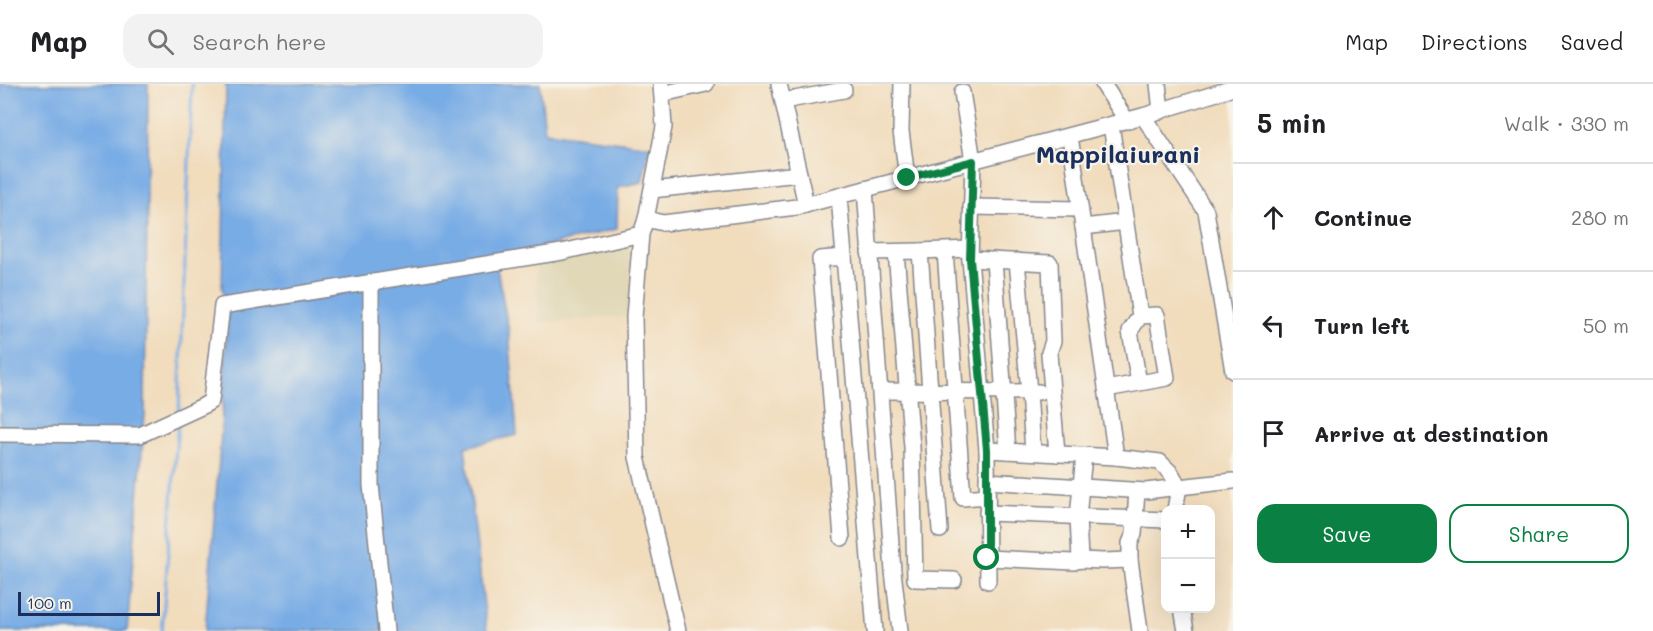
<!DOCTYPE html>
<html lang="en">
<head>
<meta charset="utf-8">
<style>
	:root { --surface:#fff; --page:#f2f2f2; --text:#202124; --muted:#757577; --line:#e0e0e0; --accent:#0b8043 }
	body { margin:0; font-family:Mali,sans-serif; background:var(--page); color:var(--text) }
	.controls { position:absolute; right:18px; bottom:18px; display:grid; overflow:hidden; border-radius:12px; box-shadow:0 6px 24px #0002 }
	.controls button { width:54px; height:54px; display:grid; place-items:center; padding:0; border:0; border-bottom:2px solid var(--line); background:var(--surface); color:var(--text); font:30px sans-serif }
	.scale { position:absolute; left:18px; bottom:15px; width:142px; box-sizing:border-box; padding-left:6px; border:3px solid #1b2f5e; border-top:0; font-size:16px; line-height:21px; white-space:nowrap; color:#1b2f5e; -webkit-text-stroke:4px #f7f3e8; paint-order:stroke }
	.stop { position:absolute; width:18px; height:18px; margin:-14px; border:4px solid #0b8043; border-radius:50%; background:#fff }
	.stop.end { background:#0b8043; border-color:#fff; box-shadow:0 2px 6px #0008 }
	.list { margin:0; padding:0; list-style:none }
	h2 { display:flex; justify-content:space-between; align-items:center; height:78px; margin:0; padding:0 24px; font-size:26px }
	h2 small { font-size:20px; font-weight:400; color:var(--muted) }
	.list li { display:grid; grid-template-columns:39px 1fr auto; gap:18px; align-items:center; box-sizing:border-box; height:108px; padding:0 24px; border-top:2px solid var(--line) }
	.list b { display:block; font-size:22px; white-space:nowrap }
	.list em { font-size:20px; font-style:normal; color:var(--muted) }
	.actions { display:flex; gap:12px; padding:18px 24px }
	.actions a { flex:1; padding:14px 0; border:2px solid var(--accent); border-radius:18px; text-align:center; font-size:21px; color:var(--accent) }
	.actions .main { background:var(--accent); color:#fff }
	.icon { flex:none; width:33px; height:33px; fill:none; stroke:currentColor; stroke-width:2; stroke-linecap:round; stroke-linejoin:round }
	.map { position:relative; flex:none; width:1233px; height:547px; overflow:hidden }
	header { display:flex; align-items:center; gap:36px; box-sizing:border-box; height:84px; padding:0 30px; background:var(--surface); border-bottom:2px solid var(--line) }
	header strong { font-size:28px }
	nav { display:flex; gap:33px; margin-inline-start:auto; font-size:21px }
	.search { width:420px; height:54px; background:var(--page); display:flex; align-items:center; gap:15px; box-sizing:border-box; padding:0 21px; border-radius:18px; color:var(--muted); font-size:22px }
	main { display:flex }
	aside { flex:1; background:var(--surface) }
	.map>svg:first-child { display:block }
	.built { fill:#e1d8b8 }
	.water { fill:#78ace5; stroke:#4a6ea2; stroke-width:1.5 }
	.lines { fill:none; stroke-linecap:round; stroke-linejoin:round }
	.stream { stroke:#78ace5; stroke-width:3 }
	.minor-casing { stroke:#86868d; stroke-width:18 }
	.minor { stroke:#fff; stroke-width:15 }
	.route { stroke:#0b8043; stroke-width:8 }
	.labels { text-anchor:middle; dominant-baseline:central; stroke-width:4.5; stroke-linejoin:round; paint-order:stroke }
	.quarter-label { font-size:24px; font-weight:bold; fill:#1b2f5e; stroke:#f7f3e8 }
</style>
</head>
<body>
<header>
<strong>Map</strong>
<div class="search"><svg class="icon" aria-label="search" viewBox="0 0 24 24"><circle cx="10" cy="10" r="6"/><path d="M15 15l6 6"/></svg>Search here</div>
<nav><a>Map</a><a>Directions</a><a>Saved</a></nav>
</header>
<main>
<div class="map">
<svg width="1233" height="547" viewBox="0 0 1233 547">
	<rect width="100%" height="100%" fill="#f7f3e8"/>
	<filter id="ink" filterUnits="userSpaceOnUse"><feTurbulence type="fractalNoise" baseFrequency=".0167" numOctaves="2"/><feDisplacementMap in="SourceGraphic" scale="12" xChannelSelector="R" yChannelSelector="G"/><feConvolveMatrix kernelMatrix="1 2 1 2 8 2 1 2 1" color-interpolation-filters="sRGB"/></filter>
	<filter id="wash" filterUnits="userSpaceOnUse"><feTurbulence type="fractalNoise" baseFrequency=".008" numOctaves="4" result="noise"/><feDisplacementMap in="SourceGraphic" scale="24" xChannelSelector="R" yChannelSelector="G"/><feGaussianBlur stdDeviation="1.35" result="paint"/><feColorMatrix in="noise" values="0 0 0 0 0 0 0 0 0 0 0 0 0 0 0 0 0 1.4 0 .05"/><feComposite in="paint" operator="in"/></filter>
	<g filter="url(#wash)">
		<rect width="100%" height="100%" fill="#f1dcbc"/>
		<polygon class="built" points="629,162 632,232 539,239 535,176"/>
		<g class="water">
			<polygon points="0,0 148,0 145,330 127,547 0,547"/>
			<polygon points="226,0 540,0 545,48 650,62 642,98 618,103 617,145 495,174 509,248 517,351 465,363 487,547 205,547 221,351 228,228 222,204"/>
		</g>
		<g class="lines">
			<g class="stream">
				<polyline points="179,327 192,0"/>
				<polyline points="162,547 178,339"/>
			</g>
		</g>
	</g>
	<g filter="url(#ink)">
		<g class="lines">
			<defs>
				<g id="minor">
					<polyline points="661,0 664,43 646,135 641,150 634,233 637,373 678,547"/>
					<polyline points="779,0 806,121"/>
					<polyline points="902,0 901,47 907,94"/>
					<polyline points="1103,0 1127,37"/>
					<polyline points="1158,0 1161,27"/>
					<polyline points="962,8 973,77 970,175 987,366 988,497"/>
					<polyline points="662,10 706,0"/>
					<polyline points="783,17 844,6"/>
					<polyline points="1143,32 1206,127 1233,287"/>
					<polyline points="1111,41 1140,232"/>
					<polyline points="1070,52 1116,373"/>
					<polyline points="865,105 893,487 900,547"/>
					<polyline points="652,106 799,90"/>
					<polyline points="839,112 875,547"/>
					<polyline points="971,123 1080,125"/>
					<polyline points="646,135 663,139 797,123 1143,32 1233,4"/>
					<polyline points="1083,143 1126,138"/>
					<polyline points="920,167 970,165"/>
					<polyline points="945,167 963,414 987,412"/>
					<polyline points="869,168 920,167 940,446"/>
					<polyline points="896,168 912,363 915,495 954,496"/>
					<polyline points="970,175 1050,179 1053,257 1049,269 1057,370"/>
					<polyline points="994,176 1008,367"/>
					<polyline points="1017,177 1029,308 1033,368"/>
					<polyline points="371,198 371,401 386,547"/>
					<polyline points="1106,305 1167,294 1157,231 1140,232 1130,247 1139,299"/>
					<polyline points="880,307 1039,308"/>
					<polyline points="0,350 140,351 203,322 211,317 222,222 562,168 641,150"/>
					<polyline points="987,366 1116,373 1160,378 1171,389 1179,403 1233,397"/>
					<polyline points="987,397 1146,407 1179,403 1175,426"/>
					<polyline points="1137,407 1134,450 1130,459 1130,476 1140,547"/>
					<polyline points="987,429 1166,436"/>
					<polyline points="842,454 820,175 844,173"/>
					<polyline points="987,474 1074,478 1080,476 1103,477 1130,476"/>
					<polyline points="1080,476 1078,433 1084,371"/>
					<polyline points="1182,524 1186,547"/>
				</g>
			</defs>
			<use href="#minor" class="minor-casing"/>
			<use href="#minor" class="minor"/>
		</g>
	</g>
	<g class="lines" filter="url(#ink)">
		<polyline class="route" points="907,94 973,77 970,175 987,366 987,474"/>
	</g>
	<g class="labels">
		<g class="quarter-label">
			<text x="1118" y="69">Mappilaiurani</text>
		</g>
	</g>
</svg>
<div class="controls">
<button>+</button>
<button>−</button>
</div>
<div class="scale">100 m</div>
<div class="stop" style="left:987px;top:474px"></div>
<div class="stop end" style="left:907px;top:94px"></div>
</div>
<aside>
<h2>5 min<small>Walk · 330 m</small></h2>
<ul class="list">
<li><svg class="icon" aria-label="ahead" viewBox="0 0 24 24"><path d="M12 20V5M6 11l6-6 6 6"/></svg><div><b>Continue</b></div><em>280 m</em></li>
<li><svg class="icon" aria-label="left" viewBox="0 0 24 24"><path d="M17 20v-9H6M10 6l-5 5 5 5"/></svg><div><b>Turn left</b></div><em>50 m</em></li>
<li><svg class="icon" aria-label="arrive" viewBox="0 0 24 24"><path d="M6 21V4h12l-3 4 3 4H6"/></svg><div><b>Arrive at destination</b></div></li>
</ul>
<div class="actions"><a class="main">Save</a><a>Share</a></div>
</aside>
</main>
</body>
</html>
